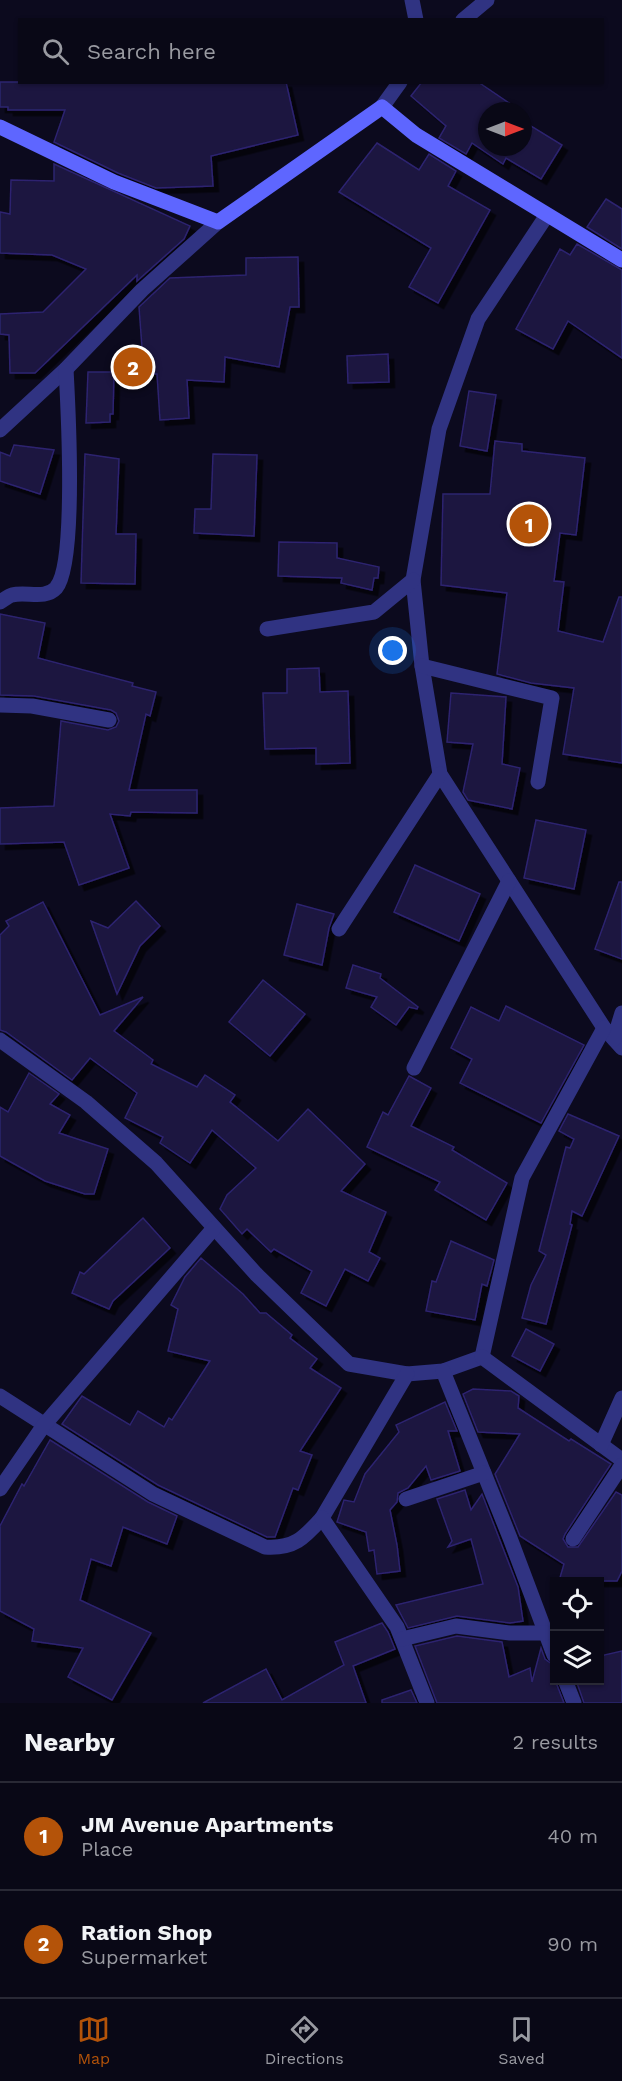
<!DOCTYPE html>
<html lang="en">
<head>
<meta charset="utf-8">
<style>
	:root { --surface:#090816; --page:#12111f; --text:#f1f3f6; --muted:#999aa1; --line:#292935; --accent:#b45309 }
	body { margin:0; font-family:"Work Sans",sans-serif; background:var(--page); color:var(--text) }
	.controls { position:absolute; right:18px; bottom:18px; display:grid; overflow:hidden; border-radius:0px; box-shadow:0 2px 4px #0004 }
	.controls button { width:54px; height:54px; display:grid; place-items:center; padding:0; border:0; border-bottom:2px solid var(--line); background:var(--surface); color:var(--text); font:30px sans-serif }
	.compass { position:absolute; left:478px; top:102px; width:54px; height:54px; border-radius:50%; background:var(--surface); box-shadow:0 2px 4px #0004; rotate:90deg }
	.you { position:absolute; left:393px; top:651px; width:21px; height:21px; margin:-15px; border:4px solid #fff; border-radius:50%; background:#1a73e8; box-shadow:0 0 0 9px #1a73e833 }
	.badge { display:grid; place-items:center; width:39px; height:39px; border-radius:50%; background:var(--accent); color:#fff; font-size:20px; font-weight:700 }
	.pin { position:absolute; translate:-50% -50%; border:3px solid #fff; box-shadow:0 2px 6px #0006 }
	.list { margin:0; padding:0; list-style:none }
	h2 { display:flex; justify-content:space-between; align-items:center; height:78px; margin:0; padding:0 24px; font-size:26px }
	h2 small { font-size:20px; font-weight:400; color:var(--muted) }
	.list li { display:grid; grid-template-columns:39px 1fr auto; gap:18px; align-items:center; box-sizing:border-box; height:108px; padding:0 24px; border-top:2px solid var(--line) }
	.list b { display:block; font-size:22px; white-space:nowrap }
	.list p { margin:0; font-size:20px; white-space:nowrap; color:var(--muted) }
	.list em { font-size:20px; font-style:normal; color:var(--muted) }
	.icon { flex:none; width:33px; height:33px; fill:none; stroke:currentColor; stroke-width:2; stroke-linecap:round; stroke-linejoin:round }
	.map { position:relative; flex:none; width:622px; height:1703px; overflow:hidden }
	.search { position:absolute; background:var(--surface); box-shadow:0 2px 4px #0004; left:18px; right:18px; top:18px; height:66px; display:flex; align-items:center; gap:15px; box-sizing:border-box; padding:0 21px; border-radius:0px; color:var(--muted); font-size:22px }
	.sheet { height:294px; background:var(--surface) }
	nav { display:flex; justify-content:space-around; align-items:center; box-sizing:border-box; height:84px; border-top:2px solid var(--line); background:var(--surface); font-size:16px; color:var(--muted) }
	nav a { display:grid; justify-items:center; gap:3px }
	nav .on { color:var(--accent) }
	.map>svg:first-child { display:block }
	.building { fill:#1a1441; stroke:#2d246f; stroke-width:1.5; filter:url(#shadow) }
	.lines { fill:none; stroke-linecap:round; stroke-linejoin:round }
	.street { stroke:#303382; stroke-width:15 }
	.secondary { stroke:#5e66ff; stroke-width:15 }
</style>
</head>
<body>
<div class="map">
<svg width="622" height="1703" viewBox="0 0 622 1703">
	<defs>
		<filter id="shadow"><feDropShadow dx="5.5" dy="5.5" stdDeviation="0" flood-color="#0009"/></filter>
	</defs>
	<rect width="100%" height="100%" fill="#0c0a1e"/>
	<g class="building">
		<polygon points="0,82 286,82 298,135 211,156 213,186 156,188 118,173 54,142 65,110 8,110 8,107 0,107"/>
		<polygon points="422,82 478,82 521,111 487,111 487,147 523,147 523,121 562,145 541,179 506,158 503,164 472,143 466,154 439,138 446,126 411,96"/>
		<polygon points="377,143 419,170 429,154 456,171 448,186 490,210 438,303 409,287 431,248 339,192"/>
		<polygon points="54,164 190,226 184,239 137,281 137,275 35,373 10,373 9,335 0,334 0,314 43,312 86,269 52,255 0,253 0,212 10,214 11,180 54,181"/>
		<polygon points="606,199 622,209 622,249 587,227"/>
		<polygon points="577,244 622,270 622,358 568,321 553,349 516,329 560,249 570,255"/>
		<polygon points="298,257 299,307 290,307 279,367 225,357 224,382 187,380 189,418 160,420 157,374 144,374 139,307 170,278 246,275 246,258"/>
		<polygon points="388,354 389,382 348,383 347,356"/>
		<polygon points="88,372 114,372 113,414 110,414 110,422 86,423"/>
		<polygon points="469,391 496,395 487,451 460,446"/>
		<polygon points="495,441 522,444 522,451 585,458 576,535 560,533 554,581 564,582 558,631 603,642 619,597 622,597 622,763 563,754 574,688 531,683 497,674 507,593 441,585 443,494 490,494"/>
		<polygon points="14,445 54,450 40,494 0,481 0,452 10,456"/>
		<polygon points="85,454 119,459 116,534 136,534 135,584 81,583"/>
		<polygon points="213,454 257,455 254,536 194,533 195,509 211,509"/>
		<polygon points="279,542 337,543 337,558 379,567 378,578 374,578 372,590 341,583 342,578 278,576"/>
		<polygon points="0,614 45,623 38,658 133,683 132,686 156,692 150,716 146,714 129,790 197,790 197,813 131,812 130,816 110,814 129,868 79,885 64,842 0,844 0,808 54,806 61,721 108,730 116,727 119,721 116,713 111,710 34,696 0,695"/>
		<polygon points="319,668 320,692 348,691 350,763 316,764 316,748 265,749 263,693 287,693 287,669"/>
		<polygon points="451,693 506,697 502,764 520,768 512,809 468,800 463,792 473,744 447,742"/>
		<polygon points="536,820 586,830 574,889 524,878"/>
		<polygon points="415,865 480,894 459,941 394,912"/>
		<polygon points="619,882 622,882 622,959 595,949"/>
		<polygon points="136,901 160,926 140,946 117,994 91,921 108,928"/>
		<polygon points="43,902 100,1015 143,997 114,1031 153,1060 151,1064 197,1087 205,1075 235,1095 230,1102 278,1141 308,1109 365,1164 341,1191 386,1212 369,1252 380,1258 368,1281 345,1269 326,1306 301,1293 312,1271 274,1249 271,1252 247,1229 242,1234 220,1209 227,1195 256,1168 212,1130 190,1163 160,1143 163,1137 125,1118 137,1093 90,1058 72,1080 6,1032 0,1030 0,935 9,926 6,921"/>
		<polygon points="297,904 334,914 329,928 322,965 284,955"/>
		<polygon points="353,965 381,974 380,978 418,1007 417,1009 409,1007 396,1025 371,1007 377,997 346,988"/>
		<polygon points="263,980 305,1014 270,1056 229,1022"/>
		<polygon points="506,1006 584,1045 541,1123 460,1083 472,1059 451,1048 471,1007 499,1021"/>
		<polygon points="29,1073 59,1094 50,1104 70,1115 59,1133 108,1149 94,1194 85,1194 45,1181 0,1156 0,1107 8,1112"/>
		<polygon points="409,1076 431,1088 411,1126 454,1147 452,1150 507,1183 486,1220 435,1190 440,1182 367,1147 383,1112 388,1115"/>
		<polygon points="568,1114 619,1136 582,1216 572,1211 570,1224 572,1225 546,1324 522,1318 531,1285 546,1255 539,1251 566,1147 570,1148 574,1139 559,1131"/>
		<polygon points="143,1218 170,1248 113,1301 109,1309 72,1293 80,1272 84,1274"/>
		<polygon points="451,1241 494,1260 487,1286 482,1284 475,1320 426,1311 432,1281 436,1282"/>
		<polygon points="201,1258 243,1294 260,1313 266,1313 292,1335 290,1338 317,1359 310,1368 341,1388 300,1451 312,1455 298,1490 293,1488 275,1537 267,1537 158,1485 62,1424 82,1396 130,1425 138,1411 164,1427 169,1418 172,1420 210,1361 168,1351 178,1309 171,1305 185,1277"/>
		<polygon points="526,1329 554,1344 540,1371 512,1356"/>
		<polygon points="473,1389 511,1391 519,1396 518,1408 569,1441 571,1439 611,1464 565,1534 563,1539 568,1547 578,1547 616,1492 622,1495 622,1571 617,1581 559,1581 564,1564 520,1536 495,1474 520,1434 478,1432 463,1394"/>
		<polygon points="445,1402 457,1431 448,1431 460,1471 431,1480 426,1466 408,1488 398,1493 397,1502 390,1510 397,1545 400,1571 377,1574 374,1550 369,1551 366,1532 337,1522 344,1500 354,1502 365,1474 399,1432 396,1425"/>
		<polygon points="50,1440 148,1502 177,1516 167,1544 123,1527 111,1566 91,1559 80,1600 151,1633 112,1700 68,1677 83,1648 32,1641 34,1629 0,1611 0,1526 22,1484 24,1486"/>
		<polygon points="465,1490 471,1510 482,1494 518,1587 523,1621 510,1623 457,1616 408,1628 396,1605 483,1584 471,1539 448,1547 452,1541 437,1499"/>
		<polygon points="382,1623 388,1632 395,1649 353,1666 366,1703 203,1703 266,1669 282,1700 344,1665 335,1642"/>
		<polygon points="457,1636 502,1642 509,1677 530,1668 532,1682 541,1648 545,1659 553,1665 555,1669 555,1680 564,1703 437,1703 415,1646"/>
		<polygon points="622,1651 622,1703 584,1703 576,1680 600,1680 600,1656"/>
		<polygon points="411,1690 417,1703 382,1703 382,1700"/>
	</g>
	<g class="lines">
		<g class="street">
			<polyline points="412,0 416,20"/>
			<polyline points="463,20 487,0"/>
			<polyline points="382,107 400,82"/>
			<polyline points="547,215 478,319 439,429 413,580 422,666 440,774 604,1028 622,1048"/>
			<polyline points="0,430 66,369 142,290 218,222"/>
			<path d="M0 602C4 600 8 596 12 595 26 591 45 600 56 588 77 564 68 406 66 369"/>
			<polyline points="267,629 374,612 413,580"/>
			<polyline points="422,666 552,698 538,782"/>
			<polyline points="0,705 32,706 109,720"/>
			<polyline points="339,929 440,774"/>
			<polyline points="614,1039 622,1013"/>
			<polyline points="0,1040 86,1102 156,1163 256,1274 349,1364 407,1374 443,1371 482,1357 522,1178 604,1028"/>
			<polyline points="414,1068 509,881"/>
			<polyline points="482,1357 622,1460"/>
			<polyline points="443,1371 510,1538 554,1655"/>
			<path d="M0 1396 153 1494 265 1547C294 1549 304 1538 322 1518L407 1374"/>
			<polyline points="601,1445 622,1398"/>
			<polyline points="0,1489 44,1425 214,1228"/>
			<polyline points="406,1499 484,1473"/>
			<polyline points="322,1518 397,1627 427,1703"/>
			<polyline points="573,1539 622,1465"/>
			<polyline points="402,1639 456,1626 510,1633 546,1633"/>
			<polyline points="565,1680 574,1703"/>
		</g>
		<polyline class="secondary" points="0,127 114,182 218,222 382,107 416,135 622,260"/>
	</g>
</svg>
<div class="controls">
<button><svg class="icon" aria-label="locate" viewBox="0 0 24 24"><circle cx="12" cy="12" r="6"/><path d="M12 2v4M12 18v4M2 12h4M18 12h4"/></svg></button>
<button><svg class="icon" aria-label="layers" viewBox="0 0 24 24"><path d="M12 4l9 5-9 5-9-5zM3 14l9 5 9-5"/></svg></button>
</div>
<svg class="compass" viewBox="-18 -18 36 36"><path d="M0-13l5 13h-10z" fill="#e53935"/><path d="M0 13l5-13h-10z" fill="#999aa1"/></svg>
<div class="you"></div>
<div class="pin badge" style="left:529px;top:524px">1</div>
<div class="pin badge" style="left:133px;top:367px">2</div>
<div class="search"><svg class="icon" aria-label="search" viewBox="0 0 24 24"><circle cx="10" cy="10" r="6"/><path d="M15 15l6 6"/></svg>Search here</div>
</div>
<section class="sheet">
<h2>Nearby<small>2 results</small></h2>
<ul class="list">
<li><span class="badge">1</span><div><b>JM Avenue Apartments</b><p>Place</p></div><em>40 m</em></li>
<li><span class="badge">2</span><div><b>Ration Shop</b><p>Supermarket</p></div><em>90 m</em></li>
</ul>
</section>
<nav>
<a class="on"><svg class="icon" aria-label="map" viewBox="0 0 24 24"><path d="M3 6l6-2 6 2 6-2v14l-6 2-6-2-6 2zM9 4v14M15 6v14"/></svg>Map</a>
<a><svg class="icon" aria-label="directions" viewBox="0 0 24 24"><path d="M12 3l9 9-9 9-9-9zM9 14v-3h6M13 9l2 2-2 2"/></svg>Directions</a>
<a><svg class="icon" aria-label="saved" viewBox="0 0 24 24"><path d="M7 4h10v16l-5-4-5 4z"/></svg>Saved</a>
</nav>
</body>
</html>
